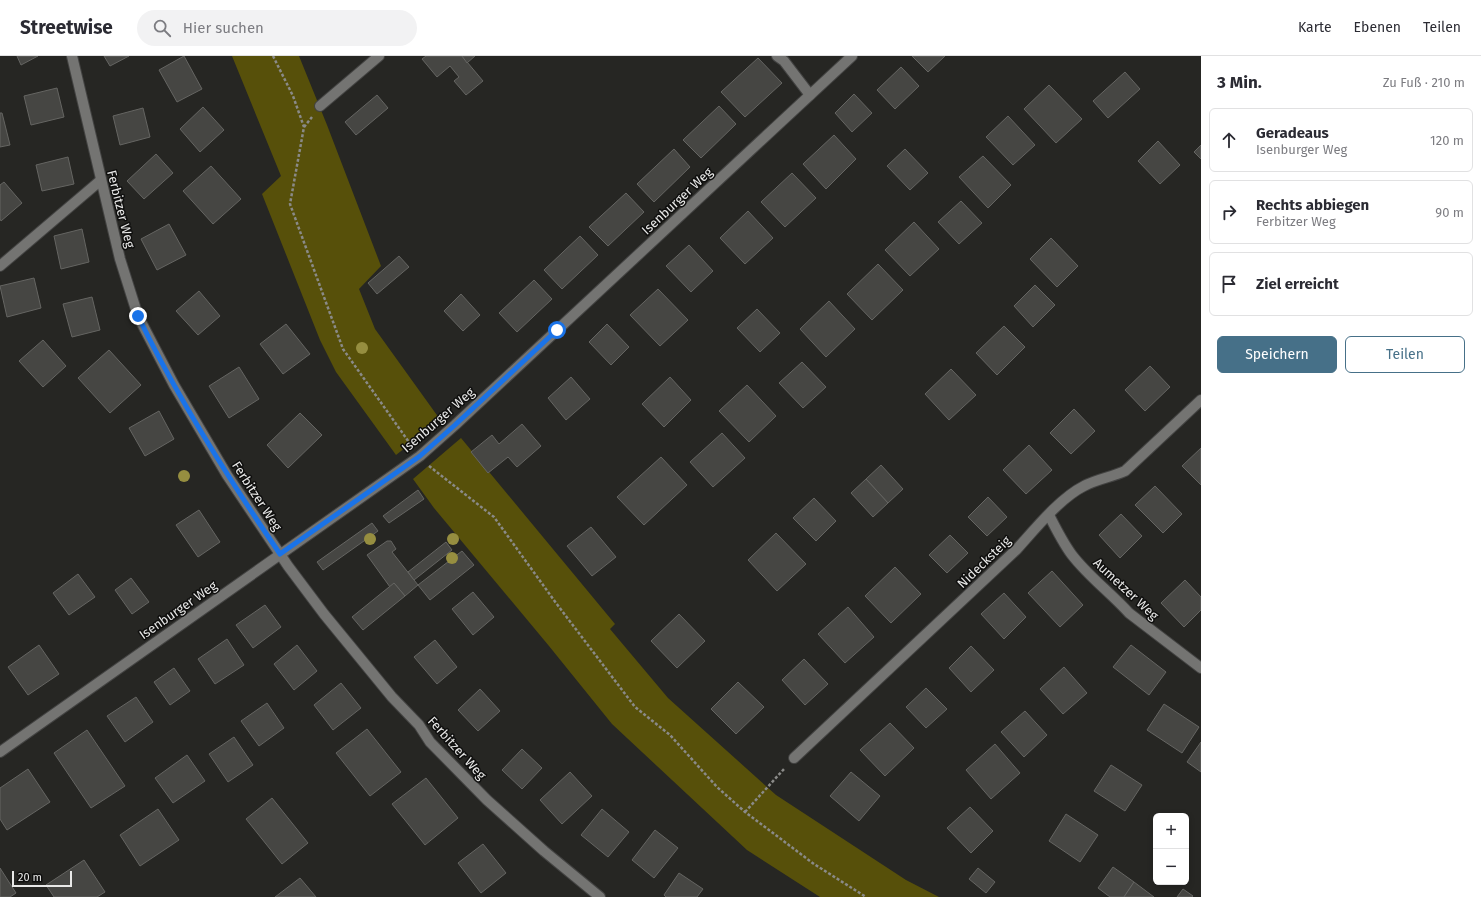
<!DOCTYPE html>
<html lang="de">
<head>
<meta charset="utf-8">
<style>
	:root { --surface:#fff; --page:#f2f2f3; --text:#2b2b33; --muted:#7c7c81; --line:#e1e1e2; --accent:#467088 }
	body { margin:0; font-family:"Fira Sans",sans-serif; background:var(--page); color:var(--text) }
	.controls { position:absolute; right:12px; bottom:12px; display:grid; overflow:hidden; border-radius:6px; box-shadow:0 2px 6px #0003 }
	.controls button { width:36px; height:36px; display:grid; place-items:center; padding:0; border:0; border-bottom:1px solid var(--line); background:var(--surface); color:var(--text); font:20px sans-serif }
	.scale { position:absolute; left:12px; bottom:10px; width:60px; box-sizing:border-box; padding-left:4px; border:2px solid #e9e9e8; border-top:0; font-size:11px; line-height:14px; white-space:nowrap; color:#e9e9e8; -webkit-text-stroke:3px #0f0f0e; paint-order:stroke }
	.stop { position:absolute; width:12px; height:12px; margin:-9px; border:3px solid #1a73e8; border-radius:50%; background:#fff }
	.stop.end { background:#1a73e8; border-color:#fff; box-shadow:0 1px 4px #0008 }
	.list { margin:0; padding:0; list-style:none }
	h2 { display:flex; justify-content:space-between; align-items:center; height:52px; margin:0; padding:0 16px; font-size:17px }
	h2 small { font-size:13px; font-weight:400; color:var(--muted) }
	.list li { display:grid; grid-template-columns:26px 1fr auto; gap:12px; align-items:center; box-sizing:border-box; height:64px; margin:0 8px 8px; padding:0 8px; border:1px solid var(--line); border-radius:6px }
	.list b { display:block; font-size:15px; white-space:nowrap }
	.list p { margin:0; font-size:13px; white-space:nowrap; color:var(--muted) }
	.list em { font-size:13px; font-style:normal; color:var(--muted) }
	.actions { display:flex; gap:8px; padding:12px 16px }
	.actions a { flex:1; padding:9px 0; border:1px solid var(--accent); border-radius:6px; text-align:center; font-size:14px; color:var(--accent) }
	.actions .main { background:var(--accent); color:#fff }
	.icon { flex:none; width:22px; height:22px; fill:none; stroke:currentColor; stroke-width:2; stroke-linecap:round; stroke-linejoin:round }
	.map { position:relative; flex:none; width:1201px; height:841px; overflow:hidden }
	header { display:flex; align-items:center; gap:24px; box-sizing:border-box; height:56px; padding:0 20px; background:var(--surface); border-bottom:1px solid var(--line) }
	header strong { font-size:19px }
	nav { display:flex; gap:22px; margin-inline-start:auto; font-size:14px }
	.search { width:280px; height:36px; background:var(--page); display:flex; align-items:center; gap:10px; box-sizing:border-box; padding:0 14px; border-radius:22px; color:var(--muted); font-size:15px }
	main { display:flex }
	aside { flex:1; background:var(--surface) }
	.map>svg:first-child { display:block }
	.green { fill:#57500a }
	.building { fill:#464643; stroke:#656562 }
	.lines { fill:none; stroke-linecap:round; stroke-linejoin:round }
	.lane-casing { stroke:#434342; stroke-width:12 }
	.street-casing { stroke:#434342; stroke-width:12 }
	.path { stroke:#8a8a88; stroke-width:2.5; stroke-dasharray:3 2; stroke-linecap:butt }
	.lane { stroke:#747472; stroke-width:10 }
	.street { stroke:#747472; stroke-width:10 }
	.tree { fill:#968e40 }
	.route { stroke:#1a73e8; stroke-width:5 }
	.labels { text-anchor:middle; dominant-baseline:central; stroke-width:3; stroke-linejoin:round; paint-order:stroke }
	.street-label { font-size:13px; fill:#e9e9e8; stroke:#0f0f0e }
</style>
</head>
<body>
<header>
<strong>Streetwise</strong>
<div class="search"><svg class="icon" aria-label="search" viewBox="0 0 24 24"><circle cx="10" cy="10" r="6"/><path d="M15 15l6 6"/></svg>Hier suchen</div>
<nav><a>Karte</a><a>Ebenen</a><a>Teilen</a></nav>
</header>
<main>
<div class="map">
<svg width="1201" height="841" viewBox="0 0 1201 841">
	<rect width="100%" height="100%" fill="#262623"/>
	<g class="green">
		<polygon points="232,0 299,0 327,69 381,210 359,233 375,273 439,362 415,384 396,399 336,316 320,284 262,138 281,120"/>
		<polygon points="461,382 615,568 610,573 668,642 776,739 906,824 939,841 820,841 747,794 612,668 549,590 434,452 413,423"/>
	</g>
	<g class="building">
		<polygon points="17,0 38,0 21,9"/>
		<polygon points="104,0 129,0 110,10"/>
		<polygon points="184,0 202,33 177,46 159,14"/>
		<polygon points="426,0 462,0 483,25 466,39 454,25 459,21 450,10 437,21 422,3"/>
		<polygon points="462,0 475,0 467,7"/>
		<polygon points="912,0 945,0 928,16"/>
		<polygon points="758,2 782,27 745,61 721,36"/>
		<polygon points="901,11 919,30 895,53 877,34"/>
		<polygon points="1125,16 1140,33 1108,62 1093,45"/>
		<polygon points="1049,29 1082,63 1056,87 1024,53"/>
		<polygon points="57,32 64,61 31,69 24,40"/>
		<polygon points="854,38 872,57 852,76 835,57"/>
		<polygon points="377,39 388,52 356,79 345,66"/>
		<polygon points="719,50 736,68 701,102 683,84"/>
		<polygon points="203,51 224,74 200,96 180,73"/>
		<polygon points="143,52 150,81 120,89 113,60"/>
		<polygon points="0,57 2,57 10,89 0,91"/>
		<polygon points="1008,60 1035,89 1013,109 986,81"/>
		<polygon points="834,79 856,103 826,133 803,108"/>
		<polygon points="1158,85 1180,109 1160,128 1138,105"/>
		<polygon points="1201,89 1201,103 1194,96"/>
		<polygon points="674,93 690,111 654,146 637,128"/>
		<polygon points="905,93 928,117 910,134 887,110"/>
		<polygon points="156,98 173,117 144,143 127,125"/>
		<polygon points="983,100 1011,129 988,152 959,121"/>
		<polygon points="68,101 74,128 42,135 36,109"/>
		<polygon points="211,110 241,143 213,168 183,135"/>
		<polygon points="792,117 816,142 785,171 761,146"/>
		<polygon points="4,126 22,147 1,165 0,163 0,129"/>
		<polygon points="626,137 644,156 608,190 589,171"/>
		<polygon points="961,145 982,167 959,188 938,166"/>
		<polygon points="748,155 773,182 745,208 720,182"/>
		<polygon points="914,166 939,193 910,220 885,194"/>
		<polygon points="169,168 186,199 157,214 141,183"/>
		<polygon points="82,173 89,206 61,213 54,180"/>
		<polygon points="580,180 598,199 562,233 544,214"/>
		<polygon points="1051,182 1078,210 1057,231 1030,203"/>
		<polygon points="689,189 713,215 691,236 666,210"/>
		<polygon points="399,200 409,211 377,238 368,227"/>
		<polygon points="878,208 903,234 872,264 847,238"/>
		<polygon points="34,222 41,252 7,261 0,230"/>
		<polygon points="534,224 552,243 517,276 499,257"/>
		<polygon points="1035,229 1055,249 1033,271 1014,250"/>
		<polygon points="658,233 688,264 660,290 630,259"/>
		<polygon points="199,235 220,260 198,279 176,255"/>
		<polygon points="461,238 480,259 463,275 444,255"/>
		<polygon points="92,241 100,274 72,281 63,248"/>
		<polygon points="829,245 855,273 826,301 800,273"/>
		<polygon points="757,253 780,277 760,296 737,272"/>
		<polygon points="286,268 310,298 283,318 260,288"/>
		<polygon points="607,268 629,291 611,309 589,286"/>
		<polygon points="1004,270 1025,291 997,319 976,297"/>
		<polygon points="43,284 66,310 43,331 19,305"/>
		<polygon points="109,294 141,329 110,357 78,322"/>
		<polygon points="802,306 826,331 803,352 779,327"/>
		<polygon points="1150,310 1170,331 1145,355 1125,334"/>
		<polygon points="239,311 259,343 229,362 209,330"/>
		<polygon points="951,313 976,339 949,364 925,338"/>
		<polygon points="571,321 590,343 566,364 548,342"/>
		<polygon points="670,321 691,344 664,371 642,348"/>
		<polygon points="747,329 776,360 749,386 719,355"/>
		<polygon points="1074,353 1095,375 1071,398 1050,377"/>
		<polygon points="159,355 174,383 145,400 129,372"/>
		<polygon points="300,357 322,379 288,412 267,389"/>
		<polygon points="522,368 541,390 517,411 508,401 488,417 471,396 492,379 499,388"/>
		<polygon points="722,377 745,402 713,431 690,406"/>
		<polygon points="1029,389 1052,414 1026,438 1003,414"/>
		<polygon points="1201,392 1201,429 1182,410"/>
		<polygon points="661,401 687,429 644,469 617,441"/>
		<polygon points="881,409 903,433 888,447 866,423"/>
		<polygon points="866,423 888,447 873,461 851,437"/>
		<polygon points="1155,430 1182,458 1163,477 1135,449"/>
		<polygon points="418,434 424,443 389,467 383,460"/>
		<polygon points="988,441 1007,461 987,480 968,461"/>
		<polygon points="814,442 836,465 816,485 793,462"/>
		<polygon points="199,454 220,486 198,501 176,469"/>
		<polygon points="1121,458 1142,480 1120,502 1099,479"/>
		<polygon points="372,467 378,475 323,514 317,506"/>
		<polygon points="591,471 616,501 592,520 567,490"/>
		<polygon points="776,477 806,508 777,535 748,504"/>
		<polygon points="950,479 968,497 947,517 929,499"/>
		<polygon points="387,485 391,485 396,493 392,496 418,529 405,540 394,527 390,531 367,499"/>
		<polygon points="446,486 452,494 414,524 408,516"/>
		<polygon points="462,495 474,509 430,544 418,529"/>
		<polygon points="895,511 921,538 891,567 865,540"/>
		<polygon points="1052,515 1083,549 1060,571 1028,537"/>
		<polygon points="78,518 95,541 69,559 53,537"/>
		<polygon points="131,522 149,546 132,558 115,534"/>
		<polygon points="1185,524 1201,541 1201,554 1184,571 1161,547"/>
		<polygon points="394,527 405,540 363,574 352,561"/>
		<polygon points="473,536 494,561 473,579 452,553"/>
		<polygon points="1004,537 1026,561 1004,583 981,558"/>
		<polygon points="265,549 281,571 253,592 236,569"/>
		<polygon points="848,551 874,581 845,607 818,578"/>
		<polygon points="679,558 705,585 677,612 651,585"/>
		<polygon points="227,583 244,609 215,628 198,603"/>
		<polygon points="435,584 457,611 437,628 414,601"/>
		<polygon points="39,589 59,618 28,639 8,611"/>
		<polygon points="297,589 317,615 294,634 274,608"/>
		<polygon points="1131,589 1166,616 1149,639 1113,611"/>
		<polygon points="971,590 994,614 971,636 949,612"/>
		<polygon points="804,603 828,628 805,649 782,624"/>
		<polygon points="1064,611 1087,637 1063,658 1040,633"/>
		<polygon points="174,612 190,635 170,649 154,626"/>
		<polygon points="738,626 764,651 736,678 711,653"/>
		<polygon points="341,627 361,652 333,674 314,649"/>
		<polygon points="926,632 947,653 926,672 906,651"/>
		<polygon points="480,633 500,655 478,675 458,654"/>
		<polygon points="136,641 153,666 125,686 107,660"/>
		<polygon points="267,647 284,672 259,690 241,665"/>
		<polygon points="1164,648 1199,671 1182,697 1147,674"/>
		<polygon points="1025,655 1047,679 1024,701 1001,676"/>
		<polygon points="890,667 914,692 885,720 860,694"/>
		<polygon points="367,673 401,716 370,740 336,697"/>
		<polygon points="87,674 125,730 91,752 54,697"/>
		<polygon points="234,681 253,709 228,726 209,698"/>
		<polygon points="1201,686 1201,716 1187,706"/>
		<polygon points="995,688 1020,717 991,743 966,714"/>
		<polygon points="522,693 542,712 522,733 502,714"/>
		<polygon points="187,699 205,725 173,747 155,722"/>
		<polygon points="1111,709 1142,729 1125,755 1094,735"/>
		<polygon points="28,713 50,746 7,774 0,763 0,732"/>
		<polygon points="570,716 592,740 562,768 540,744"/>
		<polygon points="851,716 880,740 859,765 830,740"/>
		<polygon points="426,722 458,762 425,789 392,748"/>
		<polygon points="272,742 308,787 282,808 246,763"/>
		<polygon points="970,751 993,775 971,797 947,772"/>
		<polygon points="158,753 179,784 140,810 120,779"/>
		<polygon points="602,753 629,776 608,801 581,779"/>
		<polygon points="1066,758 1098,779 1080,806 1049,785"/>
		<polygon points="655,774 678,792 654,822 632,804"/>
		<polygon points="483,788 506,817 481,837 458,807"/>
		<polygon points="84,804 105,836 97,841 54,841 46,829"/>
		<polygon points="1113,811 1134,826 1124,841 1110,841 1098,832"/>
		<polygon points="0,812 16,837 10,841 0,841"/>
		<polygon points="978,812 995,826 986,837 969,823"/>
		<polygon points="679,817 703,833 697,841 666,841 664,839"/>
		<polygon points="300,822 316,841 275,841"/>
		<polygon points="1134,826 1154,841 1124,841"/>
		<polygon points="1183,833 1193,840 1192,841 1177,841"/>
	</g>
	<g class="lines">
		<defs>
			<polyline id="lane" points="0,210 101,124"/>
			<g id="street">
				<polyline points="72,0 120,203 138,260 174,329 227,419 288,510 324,558 392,641 419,669 430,686 487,744 544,795 600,841"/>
				<polyline points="777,0 784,5 810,39"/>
				<polyline points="320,50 379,0"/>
				<path d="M1049 459C1056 473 1063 487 1072 499 1089 521 1111 537 1129 557L1201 612"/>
				<polyline points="0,696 420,400 455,369 852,0"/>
				<path d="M794 702 1017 493C1035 473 1060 442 1084 430 1097 423 1112 421 1125 415L1201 344"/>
			</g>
		</defs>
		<use href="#lane" class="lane-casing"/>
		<use href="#street" class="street-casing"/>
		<g class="path">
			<polyline points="273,0 293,40 304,71 290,148 343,293 411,389"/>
			<polyline points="304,71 312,61"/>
			<polyline points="429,410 494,461 556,547 635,651 670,679 717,731 745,756 814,808 866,841"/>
			<polyline points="745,756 784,713"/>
		</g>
		<use href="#lane" class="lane"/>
		<use href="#street" class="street"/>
	</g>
	<g class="tree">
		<circle cx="362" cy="292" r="6"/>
		<circle cx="184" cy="420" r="6"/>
		<circle cx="370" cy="483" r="6"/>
		<circle cx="453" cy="483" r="6"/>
		<circle cx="452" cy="502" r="6"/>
	</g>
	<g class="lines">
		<path class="route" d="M138 260C178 343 228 422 280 498L420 400 455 369 557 274"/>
	</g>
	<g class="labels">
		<g class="street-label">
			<text transform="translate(677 145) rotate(-43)">Isenburger Weg</text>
			<text transform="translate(121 153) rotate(76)">Ferbitzer Weg</text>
			<text transform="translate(438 364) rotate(-41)">Isenburger Weg</text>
			<text transform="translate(257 440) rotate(57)">Ferbitzer Weg</text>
			<text transform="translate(984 506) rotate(-44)">Nidecksteig</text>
			<text transform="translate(1126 533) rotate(43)">Aumetzer Weg</text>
			<text transform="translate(178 554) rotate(-35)">Isenburger Weg</text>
			<text transform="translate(457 692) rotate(48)">Ferbitzer Weg</text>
		</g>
	</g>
</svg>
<div class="controls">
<button>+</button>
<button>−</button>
</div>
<div class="scale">20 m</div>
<div class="stop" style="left:557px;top:274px"></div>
<div class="stop end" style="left:138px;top:260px"></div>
</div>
<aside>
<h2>3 Min.<small>Zu Fuß · 210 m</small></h2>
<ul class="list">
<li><svg class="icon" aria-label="ahead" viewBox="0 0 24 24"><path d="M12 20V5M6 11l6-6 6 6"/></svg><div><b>Geradeaus</b><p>Isenburger Weg</p></div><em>120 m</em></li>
<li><svg class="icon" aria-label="right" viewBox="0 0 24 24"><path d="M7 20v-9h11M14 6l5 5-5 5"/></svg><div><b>Rechts abbiegen</b><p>Ferbitzer Weg</p></div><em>90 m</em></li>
<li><svg class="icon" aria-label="arrive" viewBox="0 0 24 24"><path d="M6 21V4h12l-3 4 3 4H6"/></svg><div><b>Ziel erreicht</b></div></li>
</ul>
<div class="actions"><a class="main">Speichern</a><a>Teilen</a></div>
</aside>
</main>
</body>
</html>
